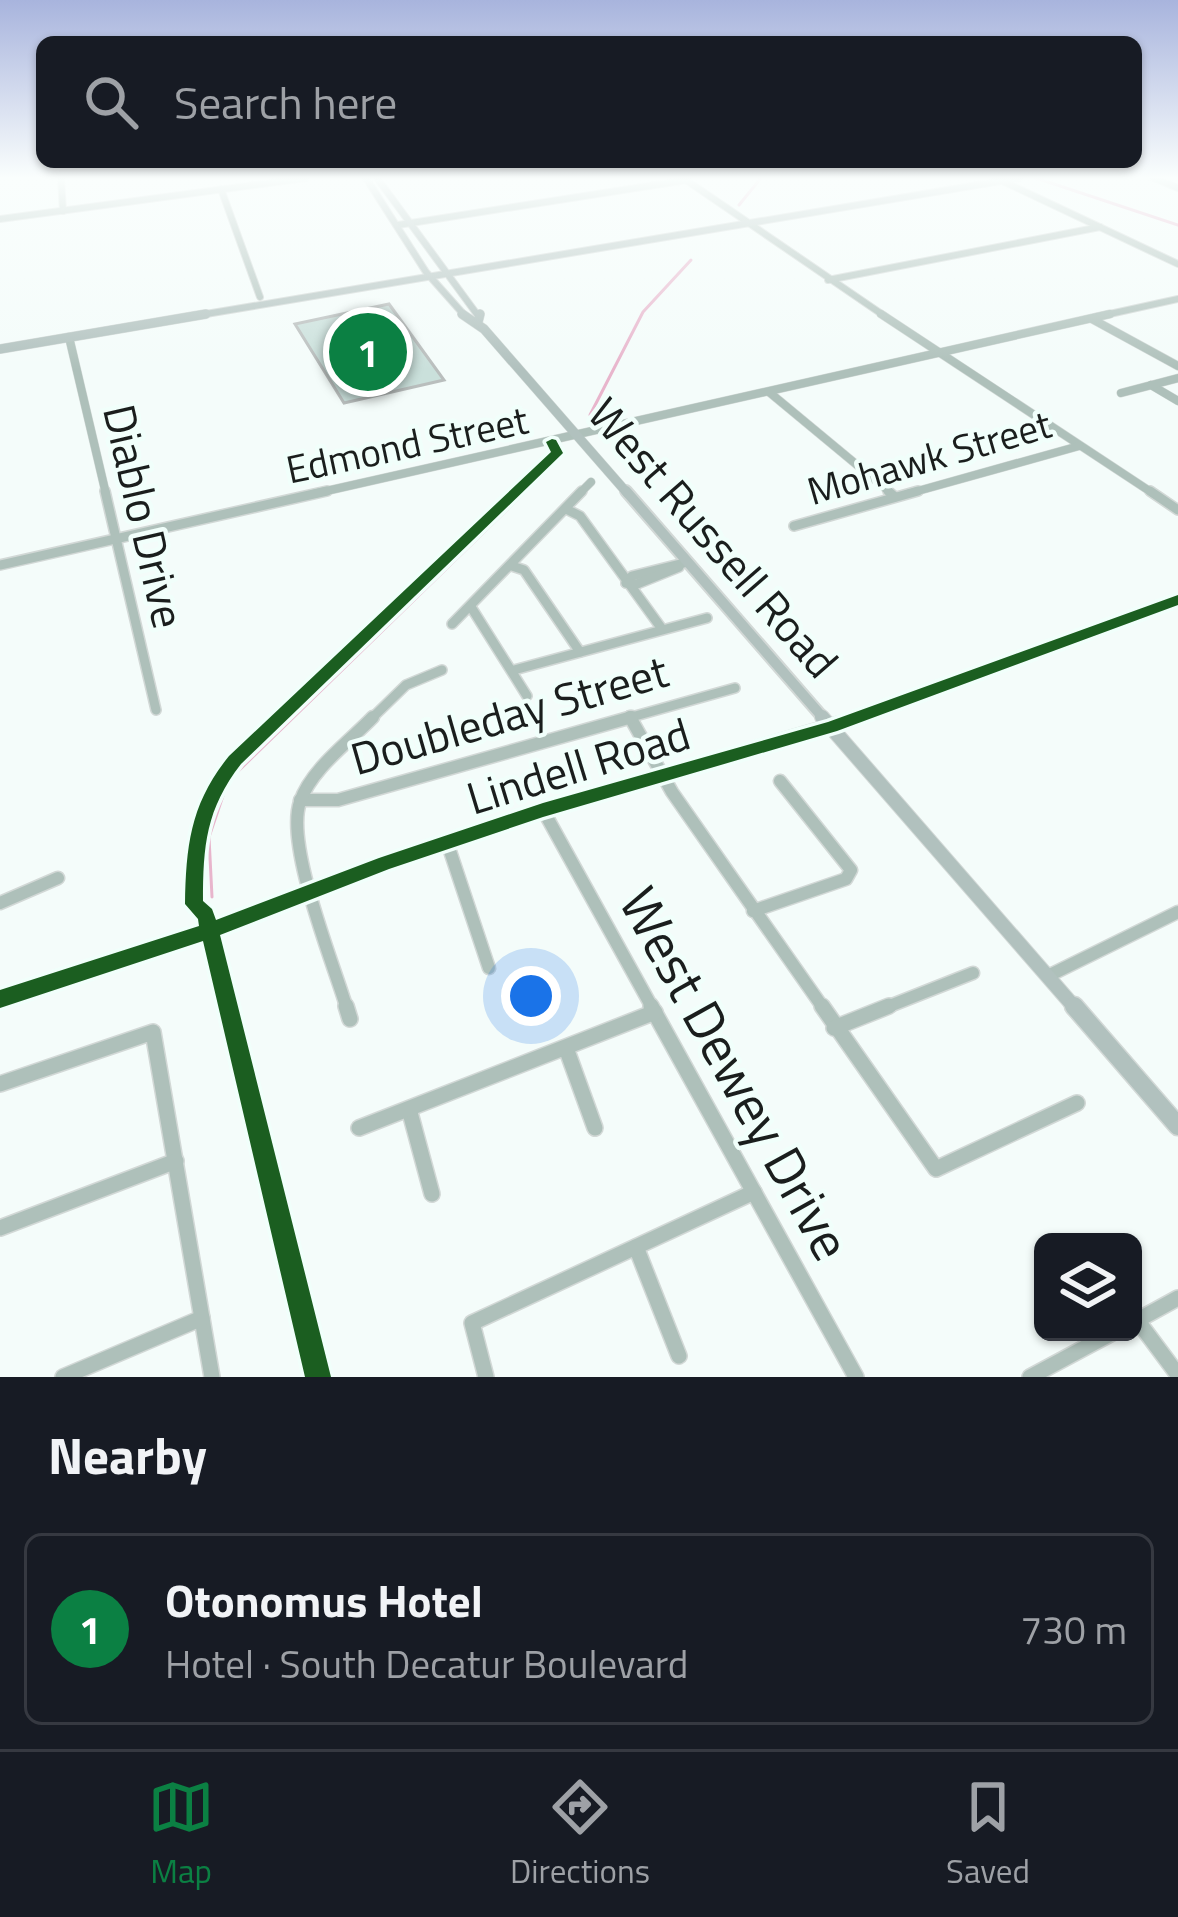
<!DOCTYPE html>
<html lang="en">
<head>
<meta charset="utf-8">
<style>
	:root { --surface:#171b24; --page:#242831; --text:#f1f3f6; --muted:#9ea1a6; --line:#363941; --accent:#0b8043 }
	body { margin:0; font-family:"Titillium Web",sans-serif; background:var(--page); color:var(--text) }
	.controls { position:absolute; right:36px; bottom:36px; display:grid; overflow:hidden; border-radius:18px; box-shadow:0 3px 9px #0004 }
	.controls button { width:108px; height:108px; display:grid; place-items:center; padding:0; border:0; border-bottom:3px solid var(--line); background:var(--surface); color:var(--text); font:60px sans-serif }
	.you { position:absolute; left:531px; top:996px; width:42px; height:42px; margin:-30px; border:9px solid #fff; border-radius:50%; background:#1a73e8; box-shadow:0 0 0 18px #1a73e833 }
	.badge { display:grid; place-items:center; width:78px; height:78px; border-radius:50%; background:var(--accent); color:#fff; font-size:39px; font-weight:700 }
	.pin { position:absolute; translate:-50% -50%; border:6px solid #fff; box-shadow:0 3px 12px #0006 }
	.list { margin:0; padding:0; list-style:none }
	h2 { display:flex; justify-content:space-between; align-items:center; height:156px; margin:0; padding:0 48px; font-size:51px }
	h2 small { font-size:39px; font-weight:400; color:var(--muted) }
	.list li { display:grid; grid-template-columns:78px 1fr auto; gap:36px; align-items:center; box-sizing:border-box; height:192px; margin:0 24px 24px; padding:0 24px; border:3px solid var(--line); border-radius:18px }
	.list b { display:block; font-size:45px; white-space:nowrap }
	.list p { margin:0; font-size:39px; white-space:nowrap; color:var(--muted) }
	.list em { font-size:39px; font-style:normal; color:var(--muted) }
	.icon { flex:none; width:66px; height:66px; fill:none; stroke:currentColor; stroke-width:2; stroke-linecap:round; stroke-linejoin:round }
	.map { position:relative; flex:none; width:1178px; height:1377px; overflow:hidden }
	.search { position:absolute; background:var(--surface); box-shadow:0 3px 9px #0004; left:36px; right:36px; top:36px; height:132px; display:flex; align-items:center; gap:30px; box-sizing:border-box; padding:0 42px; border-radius:18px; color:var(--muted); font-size:45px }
	.sheet { height:372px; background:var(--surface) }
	nav { display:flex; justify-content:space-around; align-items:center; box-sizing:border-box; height:168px; border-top:3px solid var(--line); background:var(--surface); font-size:33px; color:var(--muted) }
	nav a { display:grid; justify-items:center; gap:6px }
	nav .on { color:var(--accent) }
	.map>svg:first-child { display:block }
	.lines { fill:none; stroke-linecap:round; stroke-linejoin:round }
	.stream { stroke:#e8b5cc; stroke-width:3 }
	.building { fill:#cae0db; stroke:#b9bebd; stroke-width:3 }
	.minor-far4-casing { stroke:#d2d8d6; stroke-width:8 }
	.minor-far3-casing { stroke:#d2d8d6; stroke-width:9 }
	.minor-far2-casing { stroke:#d2d8d6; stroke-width:12 }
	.minor-far1-casing { stroke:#d2d8d6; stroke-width:15 }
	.minor-casing { stroke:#d2d8d6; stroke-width:18 }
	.major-far4-casing { stroke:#d2d8d6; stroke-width:8 }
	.major-far3-casing { stroke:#d2d8d6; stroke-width:10 }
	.major-far2-casing { stroke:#d2d8d6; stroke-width:14 }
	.major-far1-casing { stroke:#d2d8d6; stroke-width:16 }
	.major-casing { stroke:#d2d8d6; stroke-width:21 }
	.minor-far4 { stroke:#aec0ba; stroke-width:6 }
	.minor-far3 { stroke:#aec0ba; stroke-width:8 }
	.minor-far2 { stroke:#aec0ba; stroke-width:9 }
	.minor-far1 { stroke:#aec0ba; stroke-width:12 }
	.minor { stroke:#aec0ba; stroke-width:15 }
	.major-far4 { stroke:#b1c1be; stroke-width:6 }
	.major-far3 { stroke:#b1c1be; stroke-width:9 }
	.major-far2 { stroke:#b1c1be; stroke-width:10 }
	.major-far1 { stroke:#b1c1be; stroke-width:14 }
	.major { stroke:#b1c1be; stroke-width:18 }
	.cycleway-casing { stroke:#f1fffb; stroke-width:7 }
	.cycleway { fill:#1b5e20; fill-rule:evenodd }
	.labels { text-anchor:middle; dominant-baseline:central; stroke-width:9; stroke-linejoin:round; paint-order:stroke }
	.far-street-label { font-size:39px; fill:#1a1e1d; stroke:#f1fffb }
	.street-label { font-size:45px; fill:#1a1e1d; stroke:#f1fffb }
	.near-street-label { font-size:54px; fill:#1a1e1d; stroke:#f1fffb }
</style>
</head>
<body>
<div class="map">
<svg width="1178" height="1377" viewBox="0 0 1178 1377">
	<rect width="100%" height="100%" fill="#f4fcfa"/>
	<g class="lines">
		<g class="stream">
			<polyline points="1036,178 1178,225"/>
			<polyline points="739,205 761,178"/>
			<polyline points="590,415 643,312 691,260"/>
			<polyline points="212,897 209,837 228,781 563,455"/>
		</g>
	</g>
	<polygon class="building" points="389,304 444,380 344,403 295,324"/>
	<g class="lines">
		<defs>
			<g id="minor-far4">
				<polyline points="61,178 63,211"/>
				<polyline points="683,178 886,317"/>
				<polyline points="996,178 1178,264"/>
				<polyline points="1154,178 1178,188"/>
				<polyline points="221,189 260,297"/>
				<polyline points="0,219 306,178"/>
				<polyline points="398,225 687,180"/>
				<polyline points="828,280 1100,227"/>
				<polyline points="1096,317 1178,299"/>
			</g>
			<g id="minor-far3">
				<polyline points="881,314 1154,494"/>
				<polyline points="1092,319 1178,366"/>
				<polyline points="69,337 106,494"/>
				<polyline points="1151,385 1178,401"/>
				<polyline points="769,392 892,494"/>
				<polyline points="1121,393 1178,378"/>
				<polyline points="313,494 1110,314"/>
				<polyline points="579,494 591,482"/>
				<polyline points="907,494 1079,446"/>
			</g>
			<g id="minor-far2">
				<polyline points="105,491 156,710"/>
				<polyline points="888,491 895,497"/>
				<polyline points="1150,491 1178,510"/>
				<polyline points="566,509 580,516 662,629"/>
				<polyline points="794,526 918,491"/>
				<polyline points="0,565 327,491"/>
				<polyline points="512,566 524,570 580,652"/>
				<polyline points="626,583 632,576 688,562"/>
				<polyline points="626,583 637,584 679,567"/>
				<polyline points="471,607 527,696"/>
				<polyline points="452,624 582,491"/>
				<polyline points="514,670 707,618"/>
				<polyline points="629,716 631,720"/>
				<polyline points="370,720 406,685 442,670"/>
				<polyline points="621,720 735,688"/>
				<polyline points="849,720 1178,600"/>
			</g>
			<g id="minor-far1">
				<polyline points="630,717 672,792 824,1009"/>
				<polyline points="300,800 338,800 632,717"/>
				<polyline points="543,810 653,1009"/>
				<polyline points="447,842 489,968"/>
				<polyline points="0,903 58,878"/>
				<polyline points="753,911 846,879 851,870 780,781"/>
				<polyline points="1048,976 1178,912"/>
				<polyline points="0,999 209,931 385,863 543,810 858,717"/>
				<path d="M347 1009C333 962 285 845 300 802 311 769 350 741 373 717"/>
				<polyline points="882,1009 973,973"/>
			</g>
			<g id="minor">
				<polyline points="346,1006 350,1019"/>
				<polyline points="651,1006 856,1377"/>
				<polyline points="822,1006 936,1169 1077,1103"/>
				<polyline points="834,1028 889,1006"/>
				<polyline points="566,1048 595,1128"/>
				<polyline points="0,1084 153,1032 212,1377"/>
				<polyline points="409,1109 432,1194"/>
				<polyline points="359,1128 655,1012"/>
				<polyline points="0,1228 176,1161"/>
				<polyline points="636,1247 679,1356"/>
				<polyline points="1137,1320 1178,1375"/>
				<polyline points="1136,1321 1178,1298"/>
				<polyline points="63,1377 202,1318"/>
				<polyline points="486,1377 472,1323 754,1192"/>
				<polyline points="1030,1377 1114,1332"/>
			</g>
			<g id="major-far4">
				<polyline points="366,178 426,272 466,317"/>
				<polyline points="377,178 479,317"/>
				<polyline points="188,317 1019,178"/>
			</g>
			<g id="major-far3">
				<polyline points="462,314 484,329 628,494"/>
				<polyline points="478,322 480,314"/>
				<polyline points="0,349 206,314"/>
			</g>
			<polyline id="major-far2" points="626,491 825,720"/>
			<polyline id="major-far1" points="822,717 1076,1009"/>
			<polyline id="major" points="1074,1006 1178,1126"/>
		</defs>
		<use href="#minor-far4" class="minor-far4-casing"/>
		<use href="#minor-far3" class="minor-far3-casing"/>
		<use href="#minor-far2" class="minor-far2-casing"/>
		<use href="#minor-far1" class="minor-far1-casing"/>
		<use href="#minor" class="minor-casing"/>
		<use href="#major-far4" class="major-far4-casing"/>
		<use href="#major-far3" class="major-far3-casing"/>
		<use href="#major-far2" class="major-far2-casing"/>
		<use href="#major-far1" class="major-far1-casing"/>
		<use href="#major" class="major-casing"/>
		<use href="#minor-far4" class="minor-far4"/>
		<use href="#minor-far3" class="minor-far3"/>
		<use href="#minor-far2" class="minor-far2"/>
		<use href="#minor-far1" class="minor-far1"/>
		<use href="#minor" class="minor"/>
		<use href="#major-far4" class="major-far4"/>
		<use href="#major-far3" class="major-far3"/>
		<use href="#major-far2" class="major-far2"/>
		<use href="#major-far1" class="major-far1"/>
		<use href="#major" class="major"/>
		<defs>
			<path id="cycleway" d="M552 439 556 440 563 453 561 455 241 764C206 809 203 846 203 901L212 909 216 920 379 858 543 803 828 722 1178 595V605L837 731 543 817 389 869 220 935 331 1377H305L203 941 0 1008V990L199 926 198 919 185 904C186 844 191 803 229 756L551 452 546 442Z"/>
		</defs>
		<use href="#cycleway" class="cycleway-casing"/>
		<use href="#cycleway" class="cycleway"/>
	</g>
	<linearGradient id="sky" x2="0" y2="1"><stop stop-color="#a8b4dd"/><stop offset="0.48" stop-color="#fafefd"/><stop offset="1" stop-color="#fafefd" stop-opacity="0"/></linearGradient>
	<rect width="1178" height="370" fill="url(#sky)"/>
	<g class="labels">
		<g class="far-street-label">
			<text transform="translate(407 444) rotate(-12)">Edmond Street</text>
			<text transform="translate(929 457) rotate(-16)">Mohawk Street</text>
		</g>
		<g class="street-label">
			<text transform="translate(145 516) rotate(77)">Diablo Drive</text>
			<text transform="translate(714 537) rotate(49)">West Russell Road</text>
			<text transform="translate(509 714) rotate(-16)">Doubleday Street</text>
			<text transform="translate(578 765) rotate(-17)">Lindell Road</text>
		</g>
		<g class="near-street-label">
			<text transform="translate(736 1073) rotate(61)">West Dewey Drive</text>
		</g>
	</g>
</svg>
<div class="controls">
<button><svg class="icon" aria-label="layers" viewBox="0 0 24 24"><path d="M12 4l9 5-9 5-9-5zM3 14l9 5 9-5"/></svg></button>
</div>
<div class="you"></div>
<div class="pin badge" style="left:368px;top:352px">1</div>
<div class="search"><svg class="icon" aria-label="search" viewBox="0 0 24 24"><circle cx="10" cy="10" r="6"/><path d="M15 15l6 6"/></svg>Search here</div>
</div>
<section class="sheet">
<h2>Nearby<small></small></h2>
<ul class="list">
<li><span class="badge">1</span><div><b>Otonomus Hotel</b><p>Hotel · South Decatur Boulevard</p></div><em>730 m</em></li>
</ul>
</section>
<nav>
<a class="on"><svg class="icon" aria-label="map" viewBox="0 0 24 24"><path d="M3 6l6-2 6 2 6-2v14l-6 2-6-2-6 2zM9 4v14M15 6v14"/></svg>Map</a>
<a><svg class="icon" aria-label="directions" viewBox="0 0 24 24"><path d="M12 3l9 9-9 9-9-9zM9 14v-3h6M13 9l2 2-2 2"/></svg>Directions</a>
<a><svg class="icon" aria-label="saved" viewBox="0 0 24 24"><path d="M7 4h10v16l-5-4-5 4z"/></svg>Saved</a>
</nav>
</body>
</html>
